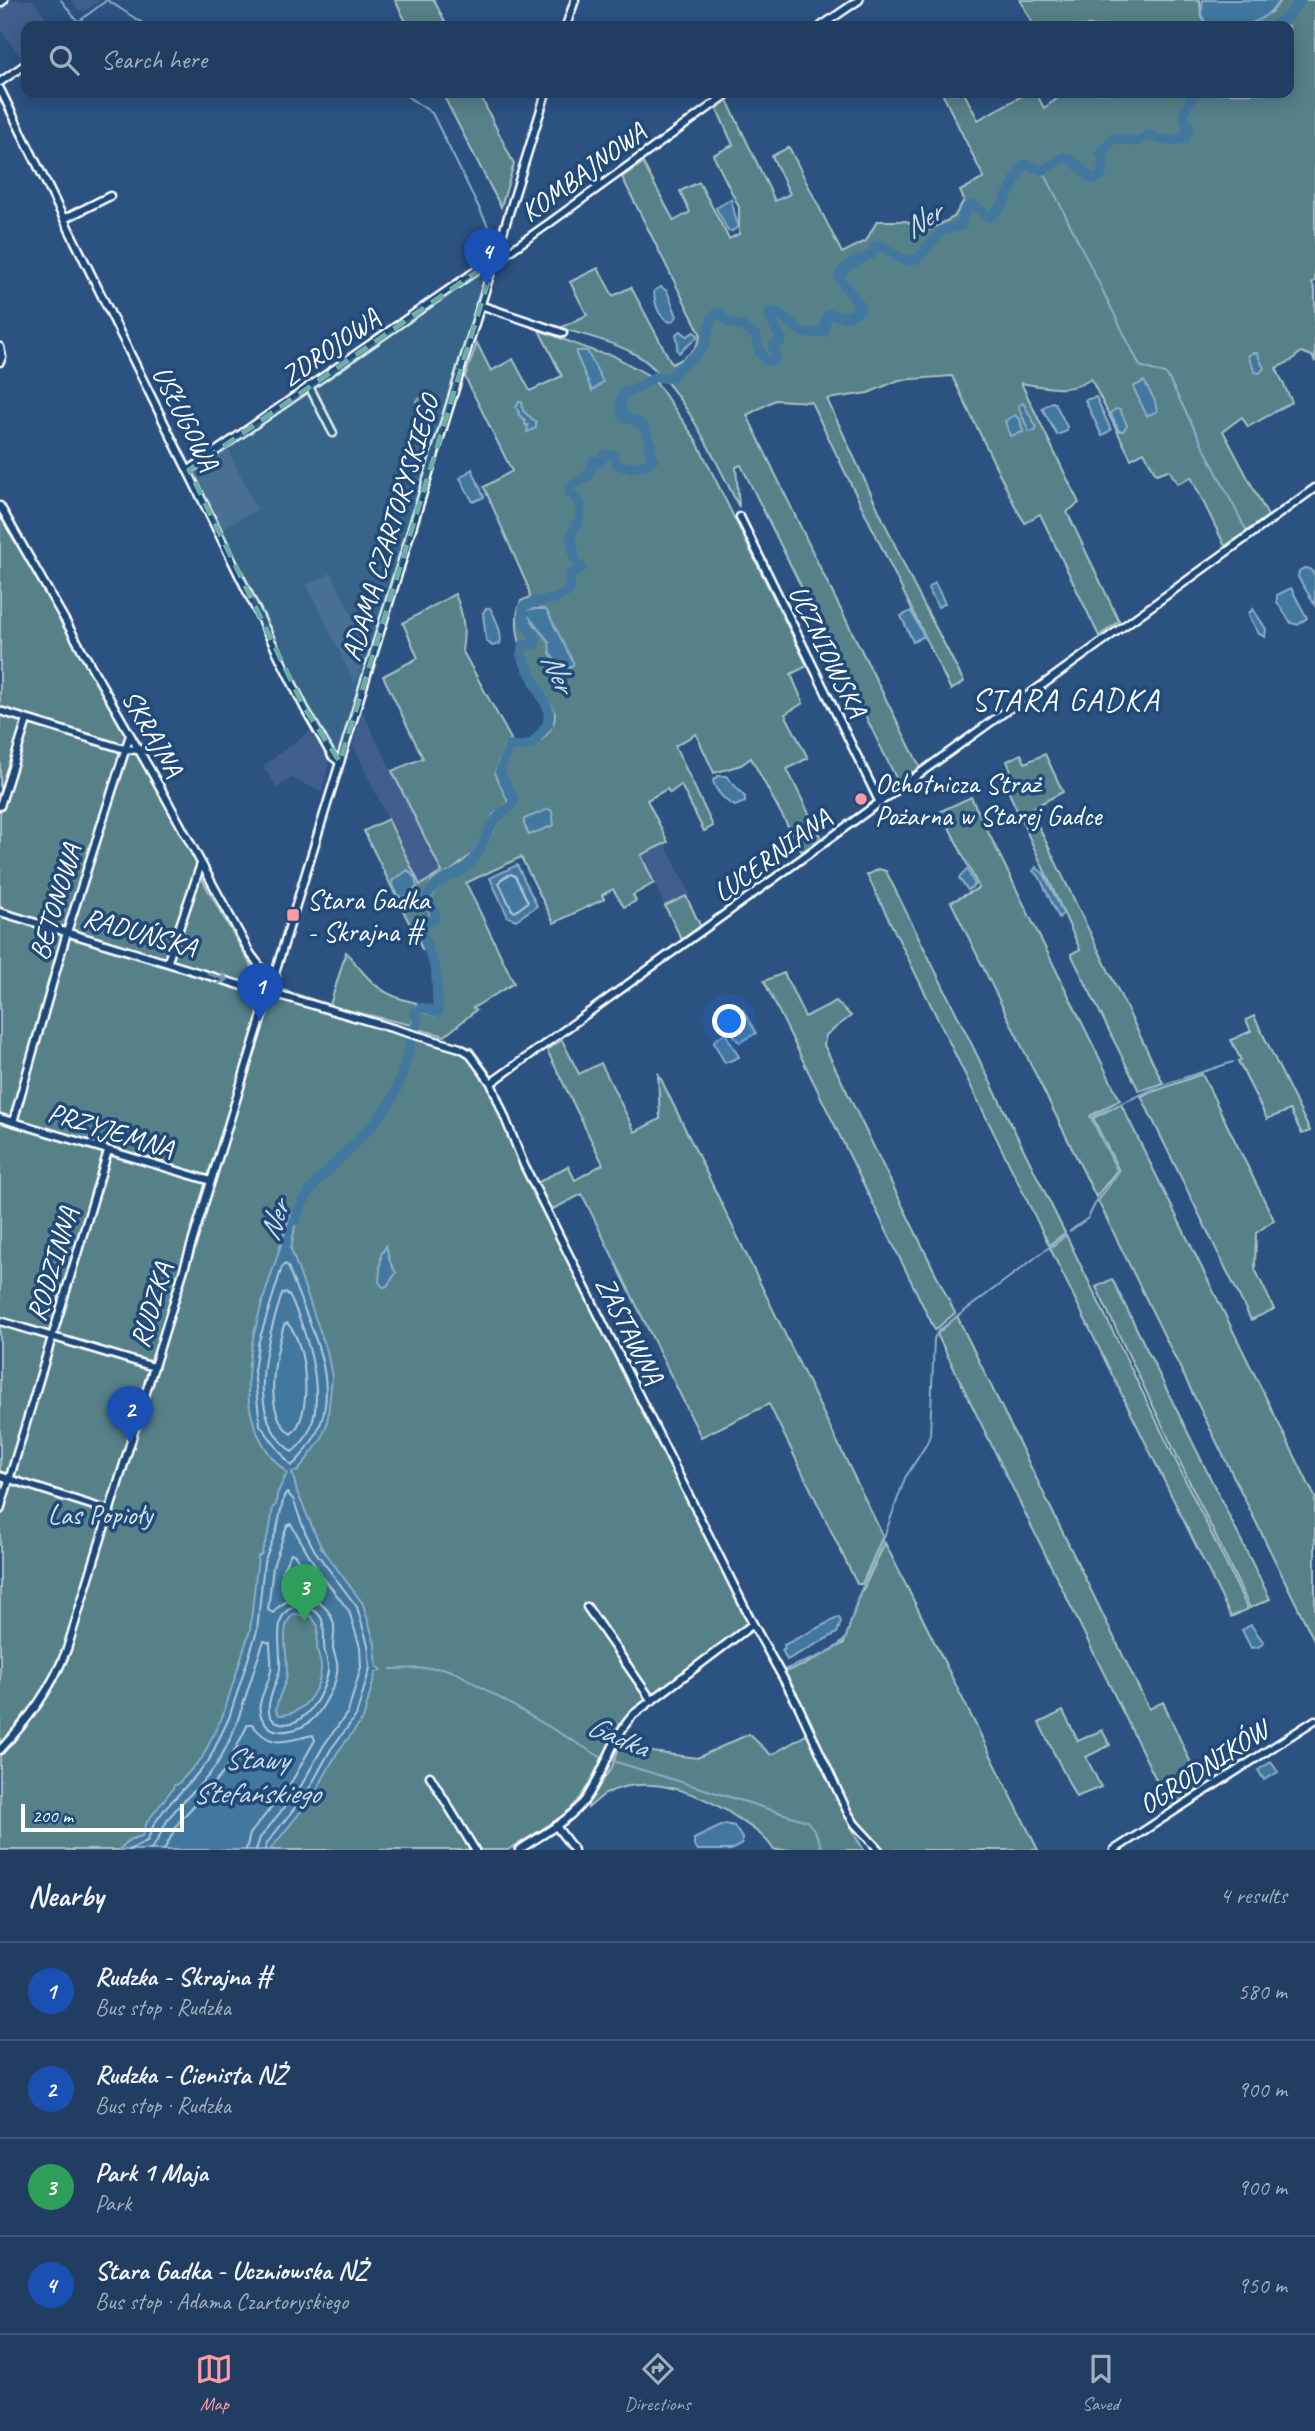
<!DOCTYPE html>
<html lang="en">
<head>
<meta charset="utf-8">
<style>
	:root { --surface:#213e62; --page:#294568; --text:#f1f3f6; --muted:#a2aebe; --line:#3e5777; --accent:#ff9aa2 }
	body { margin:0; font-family:Caveat,sans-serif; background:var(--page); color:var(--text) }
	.scale { position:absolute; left:21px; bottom:18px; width:163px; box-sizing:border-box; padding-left:7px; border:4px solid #fff; border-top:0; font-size:19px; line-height:24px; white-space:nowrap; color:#fff; -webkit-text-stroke:5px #1f4a7a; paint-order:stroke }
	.you { position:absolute; left:730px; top:1022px; width:24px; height:24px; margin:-18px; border:5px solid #fff; border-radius:50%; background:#1a73e8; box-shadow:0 0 0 10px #1a73e833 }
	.badge { display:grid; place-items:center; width:46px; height:46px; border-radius:50%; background:var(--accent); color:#fff; font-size:23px; font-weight:700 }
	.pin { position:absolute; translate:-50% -58px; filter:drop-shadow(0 2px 4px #0008) }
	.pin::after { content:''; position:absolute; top:37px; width:24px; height:21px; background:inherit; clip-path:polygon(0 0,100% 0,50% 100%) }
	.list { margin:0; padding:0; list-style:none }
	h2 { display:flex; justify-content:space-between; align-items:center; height:91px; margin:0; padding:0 28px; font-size:30px }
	h2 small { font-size:23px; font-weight:400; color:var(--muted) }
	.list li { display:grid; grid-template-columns:46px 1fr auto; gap:21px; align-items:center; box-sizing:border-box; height:98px; padding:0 28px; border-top:2px solid var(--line) }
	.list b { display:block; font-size:26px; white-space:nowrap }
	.list p { margin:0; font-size:23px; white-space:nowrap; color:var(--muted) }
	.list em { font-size:23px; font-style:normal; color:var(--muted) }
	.icon { flex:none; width:38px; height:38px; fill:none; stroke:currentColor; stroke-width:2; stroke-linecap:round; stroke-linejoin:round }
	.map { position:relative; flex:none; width:1315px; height:1850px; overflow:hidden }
	.search { position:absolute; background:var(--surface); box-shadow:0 4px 18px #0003; left:21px; right:21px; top:21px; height:77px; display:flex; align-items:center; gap:18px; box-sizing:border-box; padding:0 24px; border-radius:14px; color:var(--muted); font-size:26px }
	.sheet { height:483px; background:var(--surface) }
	nav { display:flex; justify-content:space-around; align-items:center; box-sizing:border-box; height:98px; border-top:2px solid var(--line); background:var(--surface); font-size:19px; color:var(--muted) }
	nav a { display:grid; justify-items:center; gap:4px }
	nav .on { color:var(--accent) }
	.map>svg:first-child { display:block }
	.built { fill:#405f8e }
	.green { fill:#568189; stroke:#aac0c4; stroke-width:2 }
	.water { fill:#4378a0; stroke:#8eaec6; stroke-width:2; fill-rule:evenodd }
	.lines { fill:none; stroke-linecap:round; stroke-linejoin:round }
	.shore { stroke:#b4c9d9; stroke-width:2 }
	.stream { stroke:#8eaec6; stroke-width:2 }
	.river { stroke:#4378a0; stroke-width:10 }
	.minor-casing { stroke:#fff; stroke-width:11 }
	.minor { stroke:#1f4a7a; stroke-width:6 }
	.oneway { stroke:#7992af }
	.marked { fill:#6fada8; fill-opacity:0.2; stroke:#6fada8; stroke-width:5; stroke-dasharray:14 9; stroke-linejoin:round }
	.poi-dot { fill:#ff9aa2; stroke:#1f4a7a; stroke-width:2.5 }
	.labels { text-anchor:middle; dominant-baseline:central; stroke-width:7; stroke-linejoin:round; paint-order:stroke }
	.street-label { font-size:28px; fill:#fff; stroke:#1f4a7a }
	.poi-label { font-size:28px; fill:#fff; stroke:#1f4a7a; text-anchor:start }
	.park-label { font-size:28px; fill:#d5e0e2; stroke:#1f4a7a }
	.water-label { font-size:30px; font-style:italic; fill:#d0dde7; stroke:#1f4a7a }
	.quarter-label { font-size:32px; letter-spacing:2px; fill:#fff; stroke:#1f4a7a }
</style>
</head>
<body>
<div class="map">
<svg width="1315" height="1850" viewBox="0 0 1315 1850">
	<rect width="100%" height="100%" fill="#2c5282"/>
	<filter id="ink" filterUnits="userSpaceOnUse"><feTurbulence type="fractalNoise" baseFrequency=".0143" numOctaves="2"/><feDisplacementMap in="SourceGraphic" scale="14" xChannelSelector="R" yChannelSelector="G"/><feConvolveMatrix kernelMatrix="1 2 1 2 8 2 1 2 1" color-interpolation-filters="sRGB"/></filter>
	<g filter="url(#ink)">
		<g class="built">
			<polygon points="12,0 33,0 52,26 26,26 26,59 23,61 0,28 0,9"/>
			<polygon points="71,0 100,0 86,11 78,10"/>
			<polygon points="228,449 257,510 221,529 194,472"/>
			<polygon points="331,573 367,645 355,684 307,585"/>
			<polygon points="362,711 442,872 420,886 353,745"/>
			<polygon points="310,731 329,762 322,792 291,778 277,788 263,766"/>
			<polygon points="665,844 690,894 665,906 641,855"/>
		</g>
		<g class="green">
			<polygon points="395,0 434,0 447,26 408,26"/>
			<polygon points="1020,0 1200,0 1201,14 1207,26 1034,26"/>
			<path d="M1281 0H1315V281L1312 283 1315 290V362L1312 356 1301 352 1291 361 1276 368 1292 402 1248 427 1242 417 1223 431 1268 516 1225 546 1191 477 1178 484 1169 470 1156 474 1144 452 1131 459 1091 379C1069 394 1046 387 1021 383L1079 503 1067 512 1119 621 1099 636 1040 514 1025 523 1016 508 952 376 899 380 868 393 827 399 913 584 964 682 951 690 811 402 775 400 747 415 828 584 920 767 898 782 741 465 736 467 739 507C717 463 677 375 633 353 610 341 584 335 560 328L587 315 570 282 598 268 613 296 631 287 672 364C687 357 696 351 701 335L622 177 643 163 674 221 690 212 680 191 699 182 729 239 739 234V207L713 155 733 145 717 109 727 100 775 201 790 194 772 156 789 147 842 253 866 241 877 221H906L925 232 954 217 964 200 960 191 984 178 942 93H964L978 120 1027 93H1036L1044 108 1065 93H1289V26H1248L1272 11Z"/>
			<polygon points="442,93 479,93 514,164 501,207"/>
			<path d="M539 330 596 352 612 355 648 375 658 385 696 440 807 666 791 674 803 703 785 714 808 758 787 769 821 838 802 852 751 758 741 765 714 773 696 734 675 746 713 826 704 831 681 785 670 793 667 789 647 800 668 842 641 855 654 883 633 895 636 901 624 907 613 889 602 895 604 899 554 923 521 857 466 883 514 983 473 1008 476 1010 445 1036 418 1029 421 1021 418 1014 421 1012 437 1016 441 1013C439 995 442 978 437 961 434 950 427 941 424 929L428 925 439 921 437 911 431 899C439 880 454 881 468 869 483 856 488 838 499 822 503 815 512 811 517 802L504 772 511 750C520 749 530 749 537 743 546 737 558 722 554 711 552 705 546 699 543 693 528 666 508 631 521 601L530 597 528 587 484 487 512 471 465 377 477 343 491 371 513 359 530 391 562 376Z"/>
			<path d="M0 516 160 792 197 862 199 874 257 976 266 982 268 977 269 984 275 987 281 975 277 988 330 1005 346 952C370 981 378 995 417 1003L410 1014 413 1020 411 1025 343 1009 472 1048 492 1076 512 1132 537 1183 568 1166 575 1180 603 1164 547 1050 562 1040 579 1074 601 1063 635 1132 660 1119 658 1073 883 1536 862 1584H857L769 1404 701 1437 582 1194 551 1210 754 1618 624 1719C604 1747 595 1782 572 1808 560 1820 524 1840 508 1850H0Z"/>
			<path d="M455 594C463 613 466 629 462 650L511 739 505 745 495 773 508 801 504 809 494 814 473 853 451 871 433 880 422 896 431 916 420 921 416 928 423 951 364 831 388 819 420 885 442 872 392 771 423 758 383 676 418 658 403 623Z"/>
			<polygon points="1021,754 1025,763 1045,754 1063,792 1030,809 1163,1083 1139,1091 1071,954 1080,949 1006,786 1007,774 1011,771 1007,761"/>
			<polygon points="971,797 1120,1100 1090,1116 1117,1170 1096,1197 951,902 979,888 941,811"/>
			<polygon points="879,869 886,871 1065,1233 1049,1245 867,875"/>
			<polygon points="686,896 701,927 682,940 665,906"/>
			<polygon points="784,973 805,1017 836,1001 851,1016 826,1035 824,1045 955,1313 935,1330 764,981"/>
			<polygon points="1254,1016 1310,1131 1302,1134 1290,1110 1267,1119 1238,1061 1241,1060 1231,1040 1251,1031 1246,1020"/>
			<polygon points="1202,1074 1274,1220 1256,1233 1255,1269 1274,1309 1251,1320 1141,1096"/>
			<polygon points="1121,1104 1315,1497 1315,1642 1098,1201 1119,1171 1093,1118"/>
			<polygon points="1066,1235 1248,1609 1231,1617 1050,1248"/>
			<polygon points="1112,1279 1270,1599 1250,1608 1096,1287"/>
			<polygon points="957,1316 1149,1709 1163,1702 1197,1776 1199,1789 1170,1808 937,1334"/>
			<polygon points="885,1543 1038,1850 882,1850 855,1821 822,1748 783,1672 804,1665 844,1643 858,1600"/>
			<polygon points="1063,1711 1078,1741 1102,1730 1110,1745 1086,1757 1101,1787 1076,1797 1039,1723"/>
			<path d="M624 1734 652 1752 697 1758 749 1734 771 1755 808 1734 857 1839 864 1850H774C766 1837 755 1830 742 1821 706 1795 649 1771 605 1794 599 1798 593 1804 588 1808V1803L612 1767Z"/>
		</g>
		<g class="water">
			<path d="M1203 0H1281C1256 30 1243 26 1207 26L1201 14Z"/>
			<polygon points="731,199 738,227 732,231 728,231 716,208"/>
			<path d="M661 287 667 291 677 316 674 320 670 322C657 316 655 304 654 291Z"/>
			<polygon points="681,331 687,336 694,332 699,336 679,353 677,349 678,344 676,334"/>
			<polygon points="577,351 587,351 603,382 592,391 576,354"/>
			<polygon points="1253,353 1257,353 1264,368 1260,373 1255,372 1248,356"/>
			<polygon points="1144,381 1155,401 1157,411 1147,416 1133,387"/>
			<polygon points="426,394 433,398 433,403 425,410 420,411 416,401"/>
			<polygon points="1096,397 1111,430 1102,436 1085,400"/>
			<polygon points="519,402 522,402 523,411 536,422 536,428 527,432 528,425 525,425 525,420 518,414 519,412 516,408"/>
			<polygon points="1052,402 1055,403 1067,427 1067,431 1057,435 1042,408"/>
			<polygon points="1023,403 1037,428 1035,431 1029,432 1018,406"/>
			<polygon points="1116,409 1120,410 1127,425 1123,431 1119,431 1110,413"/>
			<polygon points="1015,415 1020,420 1023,432 1010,436 1005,421"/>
			<polygon points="472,469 484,497 473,502 460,478"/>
			<polygon points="1304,568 1310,569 1315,575 1315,605 1298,577 1299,571"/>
			<polygon points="935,583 945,603 938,607 928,588"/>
			<polygon points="1291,588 1307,618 1298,625 1291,623 1277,602 1277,595"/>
			<path d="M486 608H490C495 617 503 633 500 644L492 646 486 640 483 613Z"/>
			<polygon points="529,609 544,609 547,611 573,662 573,665 563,672 561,670 550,653 549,642 528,616 526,613"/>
			<polygon points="1253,609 1266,629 1265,637 1259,634 1249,616 1249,613"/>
			<polygon points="911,611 924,636 913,642 901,616"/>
			<path d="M718 776H726L745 797V802L735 806C726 802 715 791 713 780Z"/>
			<polygon points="549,809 552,811 554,825 529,835 524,824 524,819"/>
			<polygon points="517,865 537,906 516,920 508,917 490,878"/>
			<polygon points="1036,867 1044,874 1063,913 1059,918 1039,876 1033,871"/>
			<polygon points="967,869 975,885 968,890 959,878"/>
			<polygon points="408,870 415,878 417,887 402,899 395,890 392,881"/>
			<polygon points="743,1010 756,1033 740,1042 736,1039 725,1017"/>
			<polygon points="725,1033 739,1057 725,1063 714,1043 714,1041"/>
			<path d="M298 1209 291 1249 327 1351 332 1377 327 1424 321 1440 298 1471 292 1472 297 1492 321 1547 363 1604 375 1644 377 1667 381 1669V1671L376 1672 363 1719 337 1753 314 1795 270 1850H119L129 1840 142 1836 147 1822 173 1788 174 1785H177L202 1758 223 1715 250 1630 258 1556 261 1555 270 1528 273 1507 276 1505 277 1494 287 1473C209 1405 268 1298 289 1217ZM294 1614 311 1616 318 1626C318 1633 317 1641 317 1648 318 1656 322 1663 321 1670 319 1692 302 1716 279 1715L276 1711C277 1699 283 1690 286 1679 291 1660 276 1627 294 1614Z"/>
			<polygon points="386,1246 390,1262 396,1273 387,1286 383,1287 379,1282 381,1255"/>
			<polygon points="839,1617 841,1622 837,1633 787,1660 782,1650 785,1649 784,1645"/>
			<polygon points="1251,1625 1264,1643 1258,1647 1251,1648 1242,1630"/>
			<polygon points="1271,1762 1278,1772 1264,1780 1258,1770"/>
			<polygon points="725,1824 734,1826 742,1838 742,1844 731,1850 698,1850 694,1846 694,1839"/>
		</g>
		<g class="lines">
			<g class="shore">
				<polygon points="511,874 515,876 528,902 515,912 512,910 499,883 501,879"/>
				<path d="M285 1264 288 1266C305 1320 348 1385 312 1441 306 1450 300 1460 291 1466L260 1425 254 1371 258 1344 282 1267Z"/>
				<path d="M286 1292C293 1299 296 1311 300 1320 314 1358 331 1423 292 1452 243 1415 267 1342 282 1294Z"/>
				<path d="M287 1323C307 1342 314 1416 291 1434 262 1412 275 1355 284 1325Z"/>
				<polygon points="291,1553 295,1555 314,1583 313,1587 282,1587 283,1569"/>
				<path d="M300 1606C326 1610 324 1624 324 1645 324 1654 329 1662 328 1671 325 1692 304 1732 277 1722 257 1714 279 1682 280 1668 282 1648 269 1608 300 1606Z"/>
				<polyline points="129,1850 147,1841 154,1824 164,1810 208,1762 229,1718 257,1631 264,1562 277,1529 284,1496 287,1493 293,1499 305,1532 315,1551 357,1607 368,1645 370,1668 356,1716 331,1749 308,1791 267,1843 265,1850"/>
				<path d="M150 1850C161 1840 162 1825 172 1814 185 1797 204 1784 215 1767 240 1728 248 1683 264 1641L270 1643C270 1652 272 1661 271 1670 269 1688 249 1708 267 1725 273 1732 284 1732 292 1730 308 1727 317 1717 324 1704 331 1692 339 1678 337 1663 336 1658 334 1653 333 1648 333 1639 336 1629 333 1621 324 1593 289 1591 273 1613L268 1610 273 1566 287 1526 291 1524 319 1572 349 1611 360 1647 361 1667 348 1712 324 1745 301 1786 260 1838 256 1850"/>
				<path d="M164 1850 179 1822 224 1772 248 1724H252C272 1751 287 1740 313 1735L315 1740 292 1781 250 1834 246 1850"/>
			</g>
			<g class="stream">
				<polyline points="61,0 78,22 107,0 144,24 162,26"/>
				<polyline points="402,93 432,113 493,236"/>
				<polyline points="1043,170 1140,366 1167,375 1246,530"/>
				<polyline points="269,1219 287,1225"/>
				<polyline points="1070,1231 1088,1218 1097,1200 1118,1172 1091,1117 1162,1085 1233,1062"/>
				<polyline points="391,1669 442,1668 457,1673 604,1759"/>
				<path d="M784 1670C803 1661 831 1656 846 1638L858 1597 879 1551 905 1478 926 1445 930 1435 934 1339 938 1331 1064 1236"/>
				<polyline points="610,1760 807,1821 815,1831 823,1850"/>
			</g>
			<g class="river">
				<polyline points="1273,26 1287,17 1301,0"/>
				<path d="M295 1220C308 1177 362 1144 387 1107 405 1081 406 1048 418 1020L414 1014 416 1010 423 1008 438 1012 436 969 420 928 424 923 435 919V912L426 898C435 879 450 879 465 868 483 853 485 830 498 817 505 810 510 810 514 801L500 772 509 746H525L533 743 548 724 549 711 521 655 523 645 535 644 536 639C529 627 520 620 524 606 539 599 556 602 569 591L571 575 581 568 575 559 571 538C576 521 591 507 569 492L570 487 588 476 593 461 601 462 604 455H613L617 464C629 470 644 468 653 459L648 448 651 445C647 439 647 427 640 423 635 420 628 419 623 416 620 407 619 400 625 392L632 391 655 377 671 378C679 364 693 360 703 347 711 335 706 321 718 312L728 322 743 327 756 336 760 353 767 361 775 360 776 354 773 347 782 340 770 318V312L778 313 803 333 824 332 826 318 829 314 847 317 860 310 859 304 839 278C845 261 860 262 873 253L875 247 881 245 899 258 909 261 918 258 942 231 962 225C962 215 963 209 973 205L989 217C1009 205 1010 182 1025 164L1043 170 1064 157C1077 160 1082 173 1094 179L1101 176 1104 159 1101 153 1112 139C1119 138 1136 142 1139 141 1142 139 1144 137 1148 135L1163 140 1184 139 1189 127C1179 112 1187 107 1194 93"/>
			</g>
			<defs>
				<g id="minor">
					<polyline points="0,3 4,0"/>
					<polyline points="566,26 575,0"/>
					<polyline points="821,26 859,0"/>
					<polyline points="0,82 26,64"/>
					<polyline points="0,89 304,707 332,756 340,762"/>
					<polyline points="64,219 110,196"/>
					<polyline points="480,305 563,333"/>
					<polyline points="0,347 2,357 0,362"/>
					<polyline points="309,386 333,433"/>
					<polyline points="189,470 487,263 507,253 548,224 729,93"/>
					<polyline points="0,506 161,789 250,953 262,969 274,976"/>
					<polyline points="740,517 880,803"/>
					<polyline points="0,711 124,749 138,750"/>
					<polyline points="0,806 27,720"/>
					<polyline points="0,912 269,994"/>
					<polyline points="168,961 201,864"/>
					<polyline points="269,992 460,1048 469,1053 491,1083 524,1165 753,1624 798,1705 848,1813 855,1824 879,1850"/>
					<polyline points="491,1083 1315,488"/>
					<polyline points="0,1118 211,1181"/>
					<polyline points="13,1122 67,932 130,735"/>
					<polyline points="0,1321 154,1367"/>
					<polyline points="0,1476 110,1511"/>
					<polyline points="0,1510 108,1151"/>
					<polyline points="587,1607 652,1701"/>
					<path d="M0 1750C29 1719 52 1688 67 1649L546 93"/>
					<polyline points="430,1776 475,1850"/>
					<polyline points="556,1826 574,1850"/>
					<path d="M519 1850C541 1835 569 1821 585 1800 605 1773 611 1738 634 1714L753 1624"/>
					<polyline points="1114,1850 1315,1720"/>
				</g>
			</defs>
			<use href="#minor" class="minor-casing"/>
			<use href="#minor" class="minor"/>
		</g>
		<defs><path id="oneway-shaft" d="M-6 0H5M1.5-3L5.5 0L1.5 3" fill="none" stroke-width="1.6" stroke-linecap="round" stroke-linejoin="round" transform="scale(1.75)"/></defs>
		<use class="oneway" href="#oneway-shaft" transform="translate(218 977) rotate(18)"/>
	</g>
	<path class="marked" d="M495 259 340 762 304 707 189 470Z"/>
	<g class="poi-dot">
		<circle cx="861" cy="799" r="7"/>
		<rect x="286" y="908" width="14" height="14" rx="3.5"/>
	</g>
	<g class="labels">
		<g class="street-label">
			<text transform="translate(583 172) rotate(-36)">KOMBAJNOWA</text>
			<text transform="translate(330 347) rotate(-35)">ZDROJOWA</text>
			<text transform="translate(186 418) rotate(63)">USŁUGOWA</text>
			<text transform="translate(390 528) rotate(-73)">ADAMA CZARTORYSKIEGO</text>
			<text transform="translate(828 651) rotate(64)">UCZNIOWSKA</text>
			<text transform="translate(153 733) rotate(60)">SKRAJNA</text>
			<text transform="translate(772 855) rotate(-36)">LUCERNIANA</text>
			<text transform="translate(55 902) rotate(-73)">BETONOWA</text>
			<text transform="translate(140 932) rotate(16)">RADUŃSKA</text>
			<text transform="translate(111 1130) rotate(17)">PRZYJEMNA</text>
			<text transform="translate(52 1264) rotate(-73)">RODZINNA</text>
			<text transform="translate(151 1305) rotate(-73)">RUDZKA</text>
			<text transform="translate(630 1330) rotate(63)">ZASTAWNA</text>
			<text transform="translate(1203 1767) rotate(-33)">OGRODNIKÓW</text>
		</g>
		<g class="poi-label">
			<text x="875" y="783">Ochotnicza Straż<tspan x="875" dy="32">Pożarna w Starej Gadce</tspan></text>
			<text x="307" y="899">Stara Gadka<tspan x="307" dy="32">- Skrajna #</tspan></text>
		</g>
		<g class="park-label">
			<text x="100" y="1514">Las Popioły</text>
		</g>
		<g class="water-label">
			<text transform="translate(922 220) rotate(-33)">Ner</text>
			<text transform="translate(558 672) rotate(66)">Ner</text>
			<text transform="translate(274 1221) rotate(-71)">Ner</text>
			<text transform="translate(618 1736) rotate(23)">Gadka</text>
			<text x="256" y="1759">Stawy<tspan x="256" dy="34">Stefańskiego</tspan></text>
		</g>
		<g class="quarter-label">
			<text x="1066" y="699">STARA GADKA</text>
		</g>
	</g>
</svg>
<div class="scale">200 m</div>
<div class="you"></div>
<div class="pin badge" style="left:260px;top:1021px;background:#1a4fb4">1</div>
<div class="pin badge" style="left:130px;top:1444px;background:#1a4fb4">2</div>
<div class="pin badge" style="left:304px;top:1622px;background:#2e9e5b">3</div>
<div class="pin badge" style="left:487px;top:286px;background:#1a4fb4">4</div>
<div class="search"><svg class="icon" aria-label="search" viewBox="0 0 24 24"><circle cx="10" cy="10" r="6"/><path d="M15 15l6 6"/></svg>Search here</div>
</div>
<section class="sheet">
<h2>Nearby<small>4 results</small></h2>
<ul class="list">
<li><span class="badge" style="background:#1a4fb4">1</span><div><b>Rudzka - Skrajna #</b><p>Bus stop · Rudzka</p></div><em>580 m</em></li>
<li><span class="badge" style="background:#1a4fb4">2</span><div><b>Rudzka - Cienista NŻ</b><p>Bus stop · Rudzka</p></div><em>900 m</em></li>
<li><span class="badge" style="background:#2e9e5b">3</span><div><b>Park 1 Maja</b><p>Park</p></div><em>900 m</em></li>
<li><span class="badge" style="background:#1a4fb4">4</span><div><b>Stara Gadka - Uczniowska NŻ</b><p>Bus stop · Adama Czartoryskiego</p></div><em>950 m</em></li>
</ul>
</section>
<nav>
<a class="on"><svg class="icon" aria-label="map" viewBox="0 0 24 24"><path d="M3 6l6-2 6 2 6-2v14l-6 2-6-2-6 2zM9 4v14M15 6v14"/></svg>Map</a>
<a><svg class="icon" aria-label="directions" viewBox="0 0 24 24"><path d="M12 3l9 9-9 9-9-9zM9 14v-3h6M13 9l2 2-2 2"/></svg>Directions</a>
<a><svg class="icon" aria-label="saved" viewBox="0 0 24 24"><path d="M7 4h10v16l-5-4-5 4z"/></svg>Saved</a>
</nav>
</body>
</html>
